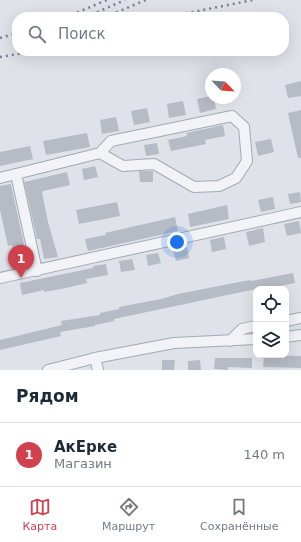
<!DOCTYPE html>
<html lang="ru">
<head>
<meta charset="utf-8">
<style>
	:root { --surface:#fff; --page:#f6f6f7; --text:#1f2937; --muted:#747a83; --line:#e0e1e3; --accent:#d1404d }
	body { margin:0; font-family:"DejaVu Sans",sans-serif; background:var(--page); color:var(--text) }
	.controls { position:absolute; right:12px; bottom:12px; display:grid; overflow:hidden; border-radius:8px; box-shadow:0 4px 16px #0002 }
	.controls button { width:36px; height:36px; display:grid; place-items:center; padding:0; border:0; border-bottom:1px solid var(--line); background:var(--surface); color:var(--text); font:20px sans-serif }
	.compass { position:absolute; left:205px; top:68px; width:36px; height:36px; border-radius:50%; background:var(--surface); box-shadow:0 4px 16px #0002; rotate:115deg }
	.you { position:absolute; left:177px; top:242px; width:14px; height:14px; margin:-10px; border:3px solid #fff; border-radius:50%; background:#1a73e8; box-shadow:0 0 0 6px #1a73e833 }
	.badge { display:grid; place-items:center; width:26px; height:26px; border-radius:50%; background:var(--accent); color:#fff; font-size:13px; font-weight:700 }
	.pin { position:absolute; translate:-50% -33px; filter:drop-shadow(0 1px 2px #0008) }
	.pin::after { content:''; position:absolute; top:21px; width:14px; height:12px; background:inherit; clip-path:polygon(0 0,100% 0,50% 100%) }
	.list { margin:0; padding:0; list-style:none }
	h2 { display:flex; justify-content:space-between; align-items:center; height:52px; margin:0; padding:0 16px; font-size:17px }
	h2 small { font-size:13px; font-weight:400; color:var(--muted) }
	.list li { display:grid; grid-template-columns:26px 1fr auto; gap:12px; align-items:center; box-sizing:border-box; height:64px; padding:0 16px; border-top:1px solid var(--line) }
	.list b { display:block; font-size:15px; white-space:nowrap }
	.list p { margin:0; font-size:13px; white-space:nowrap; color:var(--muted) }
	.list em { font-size:13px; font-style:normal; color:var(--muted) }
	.icon { flex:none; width:22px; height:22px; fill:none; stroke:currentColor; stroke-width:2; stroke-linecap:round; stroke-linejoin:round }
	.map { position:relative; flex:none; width:301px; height:370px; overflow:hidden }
	.search { position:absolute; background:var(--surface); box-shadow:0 4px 16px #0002; left:12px; right:12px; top:12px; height:44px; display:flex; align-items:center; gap:10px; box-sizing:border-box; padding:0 14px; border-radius:16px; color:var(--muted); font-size:15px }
	.sheet { height:116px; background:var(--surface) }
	nav { display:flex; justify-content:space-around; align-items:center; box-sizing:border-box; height:56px; border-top:1px solid var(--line); background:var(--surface); font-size:11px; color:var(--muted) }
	nav a { display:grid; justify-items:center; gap:2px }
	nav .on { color:var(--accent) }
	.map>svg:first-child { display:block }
	.building { fill:#b6bbc5 }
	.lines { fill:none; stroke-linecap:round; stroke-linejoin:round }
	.minor-casing { stroke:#a4a9b3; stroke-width:12 }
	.minor { stroke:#f2f3f7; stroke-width:10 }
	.rail { stroke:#788092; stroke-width:2.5; stroke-dasharray:2 4; stroke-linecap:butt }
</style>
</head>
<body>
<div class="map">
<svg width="301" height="370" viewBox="0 0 301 370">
	<rect width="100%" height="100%" fill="#dfe2e9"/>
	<g class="building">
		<polygon points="301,81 301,96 288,98 285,85"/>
		<polygon points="211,96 211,98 214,98 216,109 200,113 197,99"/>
		<polygon points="183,101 186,115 169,118 167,104"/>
		<polygon points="147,108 150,122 134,125 131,111"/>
		<polygon points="301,110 301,158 298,158 288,113"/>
		<polygon points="116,117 119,131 102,134 100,120"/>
		<polygon points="223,125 225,136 205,140 206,144 171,151 168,140 187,136 186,133"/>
		<polygon points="87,133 90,147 46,155 43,141"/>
		<polygon points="271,139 274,152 258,156 255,142"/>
		<polygon points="157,143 159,154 146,156 144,145"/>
		<polygon points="30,146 33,159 0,166 0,152"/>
		<polygon points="95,166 98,177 84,180 82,169"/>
		<polygon points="139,171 153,171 153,182 140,182"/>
		<polygon points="67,172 70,185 43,191 42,192 48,222 58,257 44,259 40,239 37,239 24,182"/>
		<polygon points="11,184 28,263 16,265 12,245 8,246 0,210 0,186"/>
		<polygon points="300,192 301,202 290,204 288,194"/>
		<polygon points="273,197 275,209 261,212 258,200"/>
		<polygon points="117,202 120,216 79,224 76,210"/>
		<polygon points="227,205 229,219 190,227 188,214"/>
		<polygon points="175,217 178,231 88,251 85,239 106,235 105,233"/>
		<polygon points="299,221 301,233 287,236 284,224"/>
		<polygon points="263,228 265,242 249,246 246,232"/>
		<polygon points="224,237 226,249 212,252 210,240"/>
		<polygon points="187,247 189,258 176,261 173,250"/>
		<polygon points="158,253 161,263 148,266 146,255"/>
		<polygon points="132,259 135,270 121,272 119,261"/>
		<polygon points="106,264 108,275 86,279 87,283 61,289 44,292 44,290 22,295 20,283 93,268 93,266"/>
		<polygon points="293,273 295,283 266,289 256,289 114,319 114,321 95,325 95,326 60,332 61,336 0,350 0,340 62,325 61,321 100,315 100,313 119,309 119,307 161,299 178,294 229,284 250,280 251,281"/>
		<polygon points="264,355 301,356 301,368 263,367"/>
		<polygon points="215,358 252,358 252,368 228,367 228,370 214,369"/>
		<polygon points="162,360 175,360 174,370 162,370"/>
		<polygon points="200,360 201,370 188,370 188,361"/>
	</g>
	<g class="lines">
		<defs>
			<g id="minor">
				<polyline points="16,174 100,153 111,141 232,116 244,127 247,161 236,178 219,186 194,187 154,164 123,166 100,153"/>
				<polyline points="0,178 16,174 37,271"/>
				<polyline points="0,278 301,212"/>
				<polyline points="286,321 301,318"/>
				<polyline points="286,337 301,335"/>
				<polyline points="230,341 242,329 256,326"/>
				<polyline points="95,358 98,370"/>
				<polyline points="48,370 95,358 174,343 256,339"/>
			</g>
		</defs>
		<use href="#minor" class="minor-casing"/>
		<use href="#minor" class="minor"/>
		<g class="rail">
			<polyline points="66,17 107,0"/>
			<polyline points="86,17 125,0"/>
			<polyline points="105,17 146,0"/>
			<polyline points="168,17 253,0"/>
			<polyline points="0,38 17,33"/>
			<polyline points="0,57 35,51"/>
		</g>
	</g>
</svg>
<div class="controls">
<button><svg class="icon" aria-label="locate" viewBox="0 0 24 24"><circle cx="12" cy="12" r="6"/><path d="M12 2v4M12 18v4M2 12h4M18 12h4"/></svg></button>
<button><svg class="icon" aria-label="layers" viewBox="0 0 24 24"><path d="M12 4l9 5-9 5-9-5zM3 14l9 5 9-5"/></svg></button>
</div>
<svg class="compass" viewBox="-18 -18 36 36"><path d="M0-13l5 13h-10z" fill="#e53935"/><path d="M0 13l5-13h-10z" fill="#747a83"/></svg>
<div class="you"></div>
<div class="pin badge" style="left:21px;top:278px">1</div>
<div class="search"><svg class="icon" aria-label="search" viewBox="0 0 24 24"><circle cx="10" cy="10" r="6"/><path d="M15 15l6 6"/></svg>Поиск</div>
</div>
<section class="sheet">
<h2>Рядом<small></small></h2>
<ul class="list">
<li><span class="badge">1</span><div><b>АкЕрке</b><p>Магазин</p></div><em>140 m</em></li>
</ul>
</section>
<nav>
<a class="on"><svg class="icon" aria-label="map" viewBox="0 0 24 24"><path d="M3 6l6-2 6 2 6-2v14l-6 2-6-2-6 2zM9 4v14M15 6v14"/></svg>Карта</a>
<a><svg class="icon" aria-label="directions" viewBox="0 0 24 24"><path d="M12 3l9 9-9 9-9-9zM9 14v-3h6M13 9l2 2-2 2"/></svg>Маршрут</a>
<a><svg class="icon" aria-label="saved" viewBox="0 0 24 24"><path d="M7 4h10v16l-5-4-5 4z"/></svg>Сохранённые</a>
</nav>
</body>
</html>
